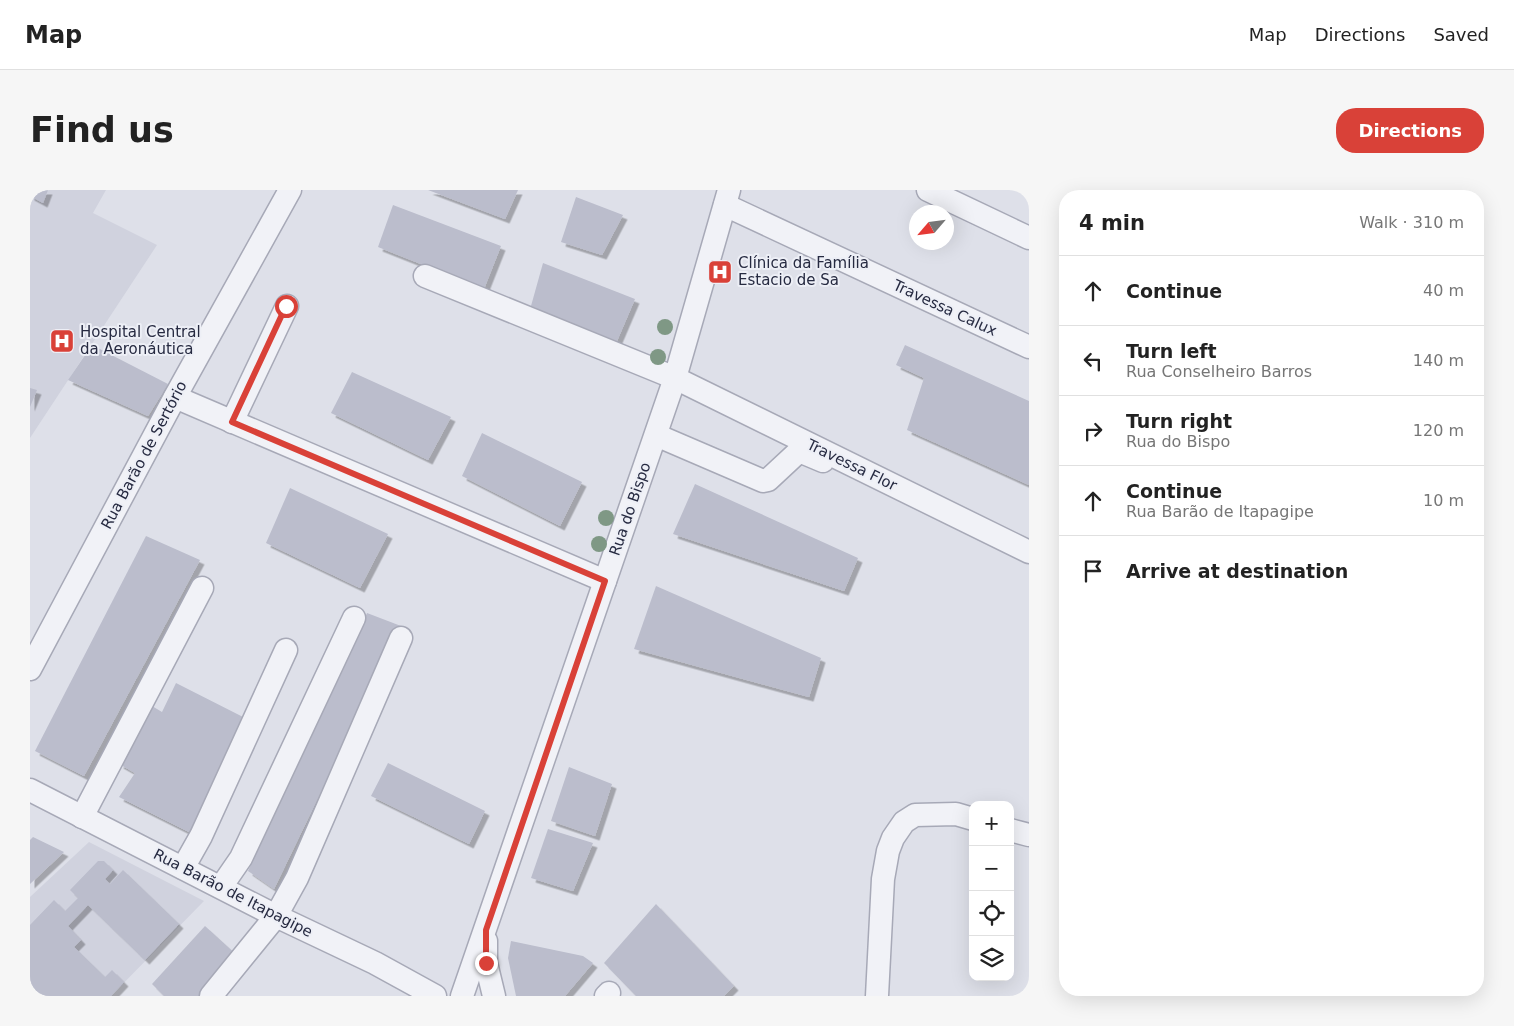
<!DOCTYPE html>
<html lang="en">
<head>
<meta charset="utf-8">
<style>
	:root { --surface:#fff; --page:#f6f6f6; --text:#222; --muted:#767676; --line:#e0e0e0; --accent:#d94138 }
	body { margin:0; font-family:"DejaVu Sans",sans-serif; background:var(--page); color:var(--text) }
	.controls { position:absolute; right:15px; bottom:15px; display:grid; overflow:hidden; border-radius:10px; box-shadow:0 5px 20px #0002 }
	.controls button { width:45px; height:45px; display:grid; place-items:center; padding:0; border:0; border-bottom:1px solid var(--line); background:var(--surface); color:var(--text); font:25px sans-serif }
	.compass { position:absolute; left:879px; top:15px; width:45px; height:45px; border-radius:50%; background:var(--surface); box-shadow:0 5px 20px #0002; rotate:242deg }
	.stop { position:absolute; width:15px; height:15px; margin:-11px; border:4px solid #d94138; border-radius:50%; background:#fff }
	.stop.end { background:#d94138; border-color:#fff; box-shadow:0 1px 5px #0008 }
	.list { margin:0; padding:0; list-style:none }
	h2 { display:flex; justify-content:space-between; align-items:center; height:65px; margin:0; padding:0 20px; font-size:21px }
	h2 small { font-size:16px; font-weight:400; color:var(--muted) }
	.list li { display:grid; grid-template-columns:32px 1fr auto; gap:15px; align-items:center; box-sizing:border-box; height:70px; padding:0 20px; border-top:1px solid var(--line) }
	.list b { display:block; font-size:19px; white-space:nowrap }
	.list p { margin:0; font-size:16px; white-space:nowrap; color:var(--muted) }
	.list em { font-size:16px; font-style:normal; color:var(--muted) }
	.icon { flex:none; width:28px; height:28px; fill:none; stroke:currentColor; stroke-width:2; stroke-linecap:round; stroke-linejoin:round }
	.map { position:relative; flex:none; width:999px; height:806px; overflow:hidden; border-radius:20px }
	header { display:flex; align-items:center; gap:30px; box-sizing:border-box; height:70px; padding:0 25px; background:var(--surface); border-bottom:1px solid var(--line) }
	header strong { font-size:24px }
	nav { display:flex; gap:28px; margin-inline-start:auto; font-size:18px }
	.intro { display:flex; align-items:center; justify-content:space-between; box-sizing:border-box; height:120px; padding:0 30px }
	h1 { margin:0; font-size:35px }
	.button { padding:12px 22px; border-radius:20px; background:var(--accent); color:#fff; font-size:18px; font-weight:700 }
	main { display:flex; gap:30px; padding:0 30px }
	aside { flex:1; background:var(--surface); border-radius:20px; box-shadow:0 5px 20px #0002 }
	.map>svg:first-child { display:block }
	.built { fill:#d0d2de }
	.building { fill:#bbbdcc; filter:url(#shadow) }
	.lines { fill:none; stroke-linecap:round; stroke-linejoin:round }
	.minor-casing { stroke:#a7a9b7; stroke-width:25 }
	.minor { stroke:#f1f2f7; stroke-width:22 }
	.tree { fill:#7f9885 }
	.route { stroke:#d94138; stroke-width:6 }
	.labels { text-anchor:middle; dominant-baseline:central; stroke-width:4; stroke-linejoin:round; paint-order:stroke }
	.poi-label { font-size:15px; fill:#262a41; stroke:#edeff6; text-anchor:start }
	.street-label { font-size:15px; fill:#262a41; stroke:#edeff6 }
</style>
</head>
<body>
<header>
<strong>Map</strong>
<nav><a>Map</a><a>Directions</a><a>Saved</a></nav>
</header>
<div class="intro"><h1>Find us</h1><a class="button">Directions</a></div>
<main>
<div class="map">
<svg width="999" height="806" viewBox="0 0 999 806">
	<defs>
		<filter id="shadow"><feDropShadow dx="4.5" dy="4.5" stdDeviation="0" flood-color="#0004"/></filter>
	</defs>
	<rect width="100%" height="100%" fill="#dee0e9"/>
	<g class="built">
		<polygon points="0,0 76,0 63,23 127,55 0,248"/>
		<polygon points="59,652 174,711 81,806 0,806 0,707"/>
	</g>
	<g class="building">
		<polygon points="0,0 18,0 13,13 0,6"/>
		<polygon points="398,0 488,0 475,29"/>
		<polygon points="546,7 593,25 572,65 531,52"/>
		<polygon points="363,15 471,56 454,99 348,57"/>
		<polygon points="513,73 605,109 587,151 501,116"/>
		<polygon points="62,155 138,194 118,226 38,190"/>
		<polygon points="875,155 999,211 999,295 877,240 894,188 866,175"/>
		<polygon points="322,182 421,227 398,270 301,223"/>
		<polygon points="0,198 7,200 0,217"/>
		<polygon points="452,243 552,292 530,336 432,286"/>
		<polygon points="665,294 828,368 814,401 643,344"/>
		<polygon points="260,298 358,344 330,398 236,353"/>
		<polygon points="116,346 170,370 54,586 5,561"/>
		<polygon points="626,396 791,468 779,507 604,459"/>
		<polygon points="337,423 371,436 244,699 218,681"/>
		<polygon points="146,493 217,529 159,642 89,607 105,583 89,574 117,513 132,522"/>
		<polygon points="358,573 455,621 439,654 341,606"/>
		<polygon points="539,577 582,594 565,646 521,631"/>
		<polygon points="518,639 563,653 543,701 501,688"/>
		<polygon points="3,647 34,662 0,694 0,650"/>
		<polygon points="68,671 74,671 83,680 75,689 80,694 93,680 149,734 115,770 58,715 38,736 51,750 44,757 75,787 82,780 94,792 81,806 0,806 0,735 24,710 35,721 48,708 40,700"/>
		<polygon points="626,714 704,796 694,806 606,806 574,773"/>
		<polygon points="175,736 210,768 172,806 134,806 122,794"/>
		<polygon points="481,751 553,766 563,773 535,806 486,806 478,768"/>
	</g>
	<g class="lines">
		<defs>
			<g id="minor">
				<polyline points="898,0 999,48"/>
				<polyline points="695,15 999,157"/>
				<polyline points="395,86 645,188 999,362"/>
				<polyline points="145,207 575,391"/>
				<polyline points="202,232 257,116"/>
				<polyline points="626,245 733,291 738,290 767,263 774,263 793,271"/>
				<polyline points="0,479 145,207 260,0"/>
				<polyline points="0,600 246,726 345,773 405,806"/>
				<polyline points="52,627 172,398"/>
				<polyline points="980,640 999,645"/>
				<polyline points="153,678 171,646 256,460"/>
				<polyline points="191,697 211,668 324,428"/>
				<polyline points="456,751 456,773 464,806"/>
				<polyline points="181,806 246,726 267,688 371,448"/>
				<polyline points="432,806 645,188 699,0"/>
				<polyline points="576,806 579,803"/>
				<polyline points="847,806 853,689 858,661 863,648 874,632 885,625 926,624 943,629"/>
			</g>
		</defs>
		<use href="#minor" class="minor-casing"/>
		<use href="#minor" class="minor"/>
	</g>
	<g class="tree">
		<circle cx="635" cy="137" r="8"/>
		<circle cx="628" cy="167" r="8"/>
		<circle cx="576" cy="328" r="8"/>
		<circle cx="569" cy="354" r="8"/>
	</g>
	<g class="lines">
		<polyline class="route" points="256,116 202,232 575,391 456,740 456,773"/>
	</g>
	<defs>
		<symbol id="hospital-square" viewBox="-11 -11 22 22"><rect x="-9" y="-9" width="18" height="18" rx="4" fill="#d94138" stroke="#edeff6"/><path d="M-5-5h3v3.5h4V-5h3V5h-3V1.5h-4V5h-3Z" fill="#fff"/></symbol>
	</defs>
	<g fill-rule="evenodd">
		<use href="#hospital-square" x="676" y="68" width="28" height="28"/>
		<use href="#hospital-square" x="18" y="137" width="28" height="28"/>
	</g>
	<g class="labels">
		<g class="poi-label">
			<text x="708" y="73">Clínica da Família<tspan x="708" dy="17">Estacio de Sa</tspan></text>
			<text x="50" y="142">Hospital Central<tspan x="50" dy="17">da Aeronáutica</tspan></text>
		</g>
		<g class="street-label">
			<text transform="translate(915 118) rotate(25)">Travessa Calux</text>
			<text transform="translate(114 265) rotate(-62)">Rua Barão de Sertório</text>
			<text transform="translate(822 275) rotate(26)">Travessa Flor</text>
			<text transform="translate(600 319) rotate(-71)">Rua do Bispo</text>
			<text transform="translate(203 703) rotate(27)">Rua Barão de Itapagipe</text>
		</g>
	</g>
</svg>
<div class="controls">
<button>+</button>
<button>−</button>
<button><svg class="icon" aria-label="locate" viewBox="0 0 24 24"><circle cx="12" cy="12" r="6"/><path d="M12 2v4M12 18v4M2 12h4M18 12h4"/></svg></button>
<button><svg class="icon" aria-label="layers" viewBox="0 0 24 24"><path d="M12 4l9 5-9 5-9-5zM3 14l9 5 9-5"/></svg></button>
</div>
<svg class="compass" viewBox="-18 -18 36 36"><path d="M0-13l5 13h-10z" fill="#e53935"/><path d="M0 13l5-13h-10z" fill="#767676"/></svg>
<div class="stop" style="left:256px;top:116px"></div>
<div class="stop end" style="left:456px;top:773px"></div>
</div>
<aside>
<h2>4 min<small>Walk · 310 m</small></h2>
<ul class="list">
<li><svg class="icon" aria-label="ahead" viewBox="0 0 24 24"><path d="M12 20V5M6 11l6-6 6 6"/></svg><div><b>Continue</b></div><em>40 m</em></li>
<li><svg class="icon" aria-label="left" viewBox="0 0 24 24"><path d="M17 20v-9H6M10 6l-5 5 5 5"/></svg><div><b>Turn left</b><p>Rua Conselheiro Barros</p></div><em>140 m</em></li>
<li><svg class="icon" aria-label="right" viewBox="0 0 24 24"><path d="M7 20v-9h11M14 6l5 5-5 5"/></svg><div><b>Turn right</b><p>Rua do Bispo</p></div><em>120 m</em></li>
<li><svg class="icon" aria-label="ahead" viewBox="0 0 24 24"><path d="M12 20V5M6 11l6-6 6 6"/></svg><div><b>Continue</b><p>Rua Barão de Itapagipe</p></div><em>10 m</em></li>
<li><svg class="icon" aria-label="arrive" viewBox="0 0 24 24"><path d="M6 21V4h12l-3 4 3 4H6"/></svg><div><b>Arrive at destination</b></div></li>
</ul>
</aside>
</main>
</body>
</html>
